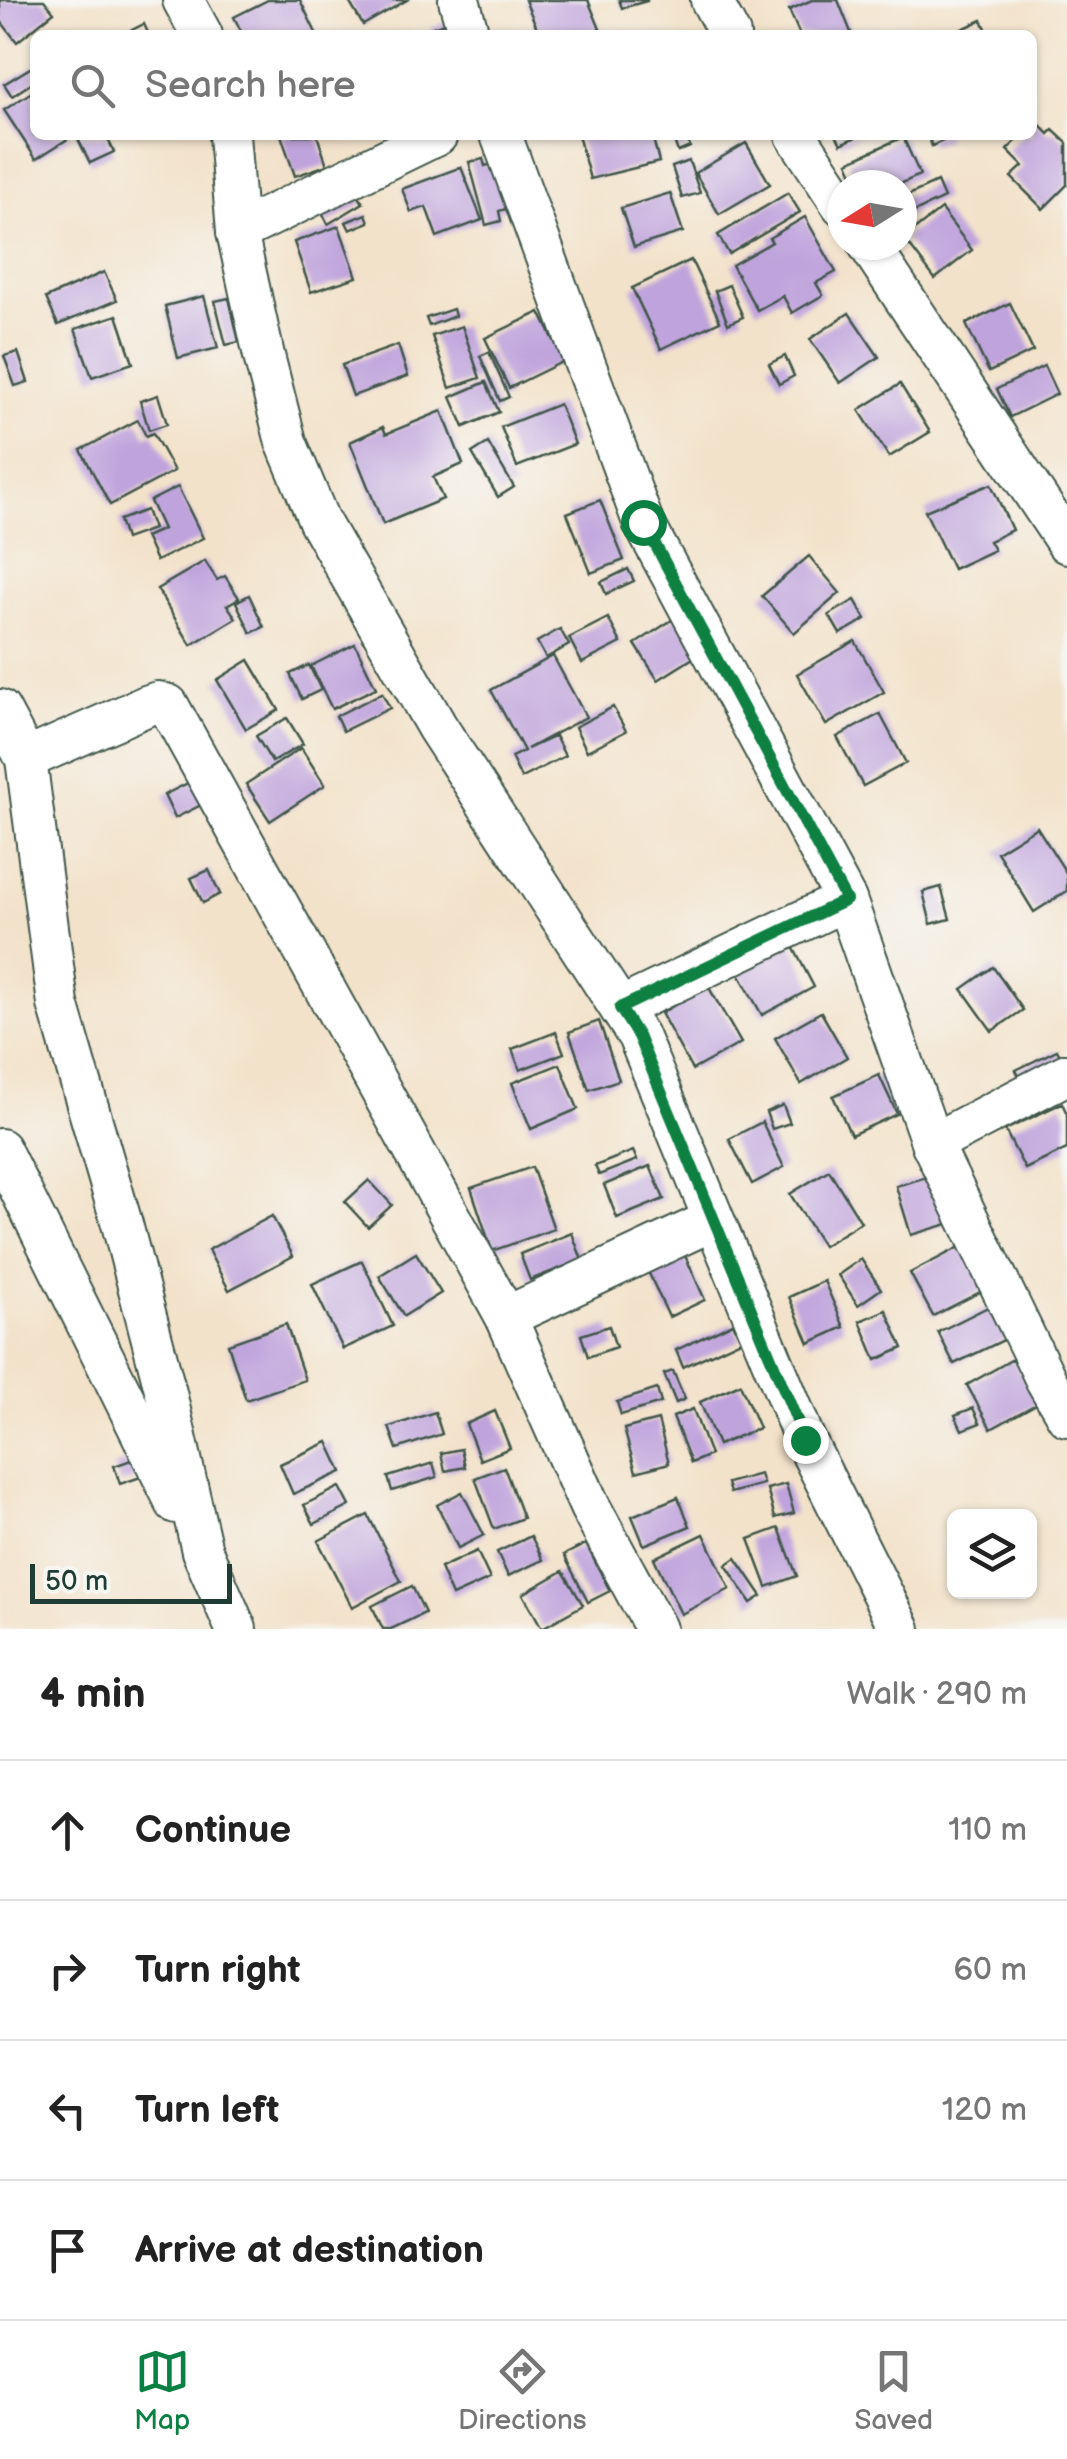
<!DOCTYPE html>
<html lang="en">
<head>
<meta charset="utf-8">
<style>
	:root { --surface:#fff; --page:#f6f6f6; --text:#222; --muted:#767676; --line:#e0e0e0; --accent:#0b8043 }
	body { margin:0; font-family:"Balsamiq Sans",sans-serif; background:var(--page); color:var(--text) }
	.controls { position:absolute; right:30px; bottom:30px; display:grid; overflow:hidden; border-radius:15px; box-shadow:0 2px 8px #0004 }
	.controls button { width:90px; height:90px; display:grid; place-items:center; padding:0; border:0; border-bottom:2px solid var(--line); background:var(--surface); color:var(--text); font:50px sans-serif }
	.compass { position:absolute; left:827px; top:170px; width:90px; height:90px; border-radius:50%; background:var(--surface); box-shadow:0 2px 8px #0004; rotate:259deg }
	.scale { position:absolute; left:30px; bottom:25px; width:202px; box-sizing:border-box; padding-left:10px; border:5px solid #1f3d34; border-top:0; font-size:28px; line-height:35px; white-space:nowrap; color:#1f3d34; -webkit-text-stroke:8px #f6f6f2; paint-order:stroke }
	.stop { position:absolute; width:30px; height:30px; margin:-22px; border:8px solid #0b8043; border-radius:50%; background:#fff }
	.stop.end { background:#0b8043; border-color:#fff; box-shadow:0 2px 10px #0008 }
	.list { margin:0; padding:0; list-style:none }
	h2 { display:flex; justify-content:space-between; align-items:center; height:130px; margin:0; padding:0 40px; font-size:42px }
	h2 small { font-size:32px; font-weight:400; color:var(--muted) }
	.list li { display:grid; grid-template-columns:65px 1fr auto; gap:30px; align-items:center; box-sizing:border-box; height:140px; padding:0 40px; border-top:2px solid var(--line) }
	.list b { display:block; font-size:38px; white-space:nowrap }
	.list em { font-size:32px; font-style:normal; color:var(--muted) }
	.icon { flex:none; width:55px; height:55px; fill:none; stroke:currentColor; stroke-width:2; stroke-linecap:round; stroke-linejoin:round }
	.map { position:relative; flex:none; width:1067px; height:1629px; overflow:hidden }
	.search { position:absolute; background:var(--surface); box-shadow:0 2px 8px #0004; left:30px; right:30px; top:30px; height:110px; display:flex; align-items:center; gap:25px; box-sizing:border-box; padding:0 35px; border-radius:15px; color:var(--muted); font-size:38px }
	.sheet { height:690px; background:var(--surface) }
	nav { display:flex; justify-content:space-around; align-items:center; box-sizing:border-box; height:140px; border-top:2px solid var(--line); background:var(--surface); font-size:28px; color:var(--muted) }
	nav a { display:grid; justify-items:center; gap:5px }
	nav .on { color:var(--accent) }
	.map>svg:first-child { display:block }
	.building { fill:#bfa3dc }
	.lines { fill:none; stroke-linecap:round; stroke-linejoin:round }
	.minor-casing { stroke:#3f564a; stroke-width:44 }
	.minor { stroke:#fff; stroke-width:40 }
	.route { stroke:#0b8043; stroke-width:12 }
</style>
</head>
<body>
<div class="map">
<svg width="1067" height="1629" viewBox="0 0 1067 1629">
	<rect width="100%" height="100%" fill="#f6f6f2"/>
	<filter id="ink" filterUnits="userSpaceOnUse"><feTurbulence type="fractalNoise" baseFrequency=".01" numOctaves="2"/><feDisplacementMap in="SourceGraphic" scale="20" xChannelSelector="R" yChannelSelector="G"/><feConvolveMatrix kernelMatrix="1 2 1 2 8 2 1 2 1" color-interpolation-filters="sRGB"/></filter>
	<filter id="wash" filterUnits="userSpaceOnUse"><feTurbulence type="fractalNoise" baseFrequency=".0048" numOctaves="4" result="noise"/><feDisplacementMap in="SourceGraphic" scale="40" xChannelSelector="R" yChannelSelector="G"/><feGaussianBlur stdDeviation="2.25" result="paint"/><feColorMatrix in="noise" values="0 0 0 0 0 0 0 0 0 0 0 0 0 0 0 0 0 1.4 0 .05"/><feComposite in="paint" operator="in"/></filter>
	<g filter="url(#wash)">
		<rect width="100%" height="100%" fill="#f3e2ca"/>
		<g id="blocks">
			<g class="building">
				<polygon points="0,0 44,0 54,12 17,42 0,20"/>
				<polygon points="268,0 300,0 317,35 254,35 252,32 243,35 234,17"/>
				<polygon points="348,0 407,0 363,25"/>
				<polygon points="525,0 588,0 600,29 585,35 540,35"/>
				<polygon points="619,0 647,0 647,1 622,8"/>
				<polygon points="812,0 838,0 852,35 800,35 789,10"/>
				<polygon points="982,20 989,35 949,35"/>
				<polygon points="449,21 454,35 434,35 431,28"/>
				<polygon points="144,24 149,35 122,35"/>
				<polygon points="35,65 35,81 12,96 4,84"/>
				<polygon points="35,90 35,135 74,135 36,159 4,110"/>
				<polygon points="1036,121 1049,134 1053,130 1067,143 1067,185 1043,209 1011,177 1023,166 1007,150 1022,135 1032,135 1032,125"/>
				<polygon points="76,135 106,135 114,152 90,163"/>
				<polygon points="281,135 317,135 327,165 295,176"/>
				<polygon points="578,135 652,135 659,162 590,179"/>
				<polygon points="672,135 686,135 690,147 678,152"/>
				<polygon points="836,135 860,135 841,144"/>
				<polygon points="927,135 946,135 947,139 932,146"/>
				<polygon points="903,137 920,175 898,185 858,185 848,162"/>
				<polygon points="746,143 770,184 719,214 695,173"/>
				<polygon points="483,159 485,166 500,162 512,207 499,211 501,221 486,225 469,162"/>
				<polygon points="689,161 700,193 682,198 672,167"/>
				<polygon points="461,167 482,220 437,237 426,207 411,212 402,189"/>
				<polygon points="937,182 944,198 902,218 902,198"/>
				<polygon points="355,190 363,203 328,224 321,210"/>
				<polygon points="670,193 683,232 634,247 621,208"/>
				<polygon points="788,193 800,212 729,254 718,235"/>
				<polygon points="941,209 972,250 935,279 904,238"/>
				<polygon points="366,214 369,222 350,230 346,222"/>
				<polygon points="805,217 836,272 816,283 823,295 792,313 783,296 757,310 732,265 772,242 769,238"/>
				<polygon points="339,226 357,277 311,292 294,242"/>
				<polygon points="691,260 720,321 661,349 632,288"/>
				<polygon points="104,272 117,300 58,325 46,298"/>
				<polygon points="729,285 743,317 728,324 715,291"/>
				<polygon points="204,296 218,348 178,358 165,306"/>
				<polygon points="229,298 239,342 226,345 215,301"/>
				<polygon points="1010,303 1033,351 989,372 966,324"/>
				<polygon points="453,309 455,316 429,326 426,318"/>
				<polygon points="540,312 564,361 509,388 485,338"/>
				<polygon points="849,313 879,357 840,383 810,339"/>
				<polygon points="117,315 133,363 92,377 75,329"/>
				<polygon points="462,326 480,378 450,388 432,336"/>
				<polygon points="398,345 408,376 353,396 342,365"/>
				<polygon points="18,352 28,382 15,386 4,356"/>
				<polygon points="489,352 509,397 500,401 480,356"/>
				<polygon points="785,356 794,376 779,384 769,364"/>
				<polygon points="1044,366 1057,394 1010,417 997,389"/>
				<polygon points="486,382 499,412 464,427 451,397"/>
				<polygon points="900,384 930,432 889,457 859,410"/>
				<polygon points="158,395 167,424 149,430 140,401"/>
				<polygon points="559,404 575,444 517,467 501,427"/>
				<polygon points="442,411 463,464 433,477 443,499 383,524 350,442 383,427 386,434"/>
				<polygon points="138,420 146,436 153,433 174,471 110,505 81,450"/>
				<polygon points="488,443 514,487 498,497 472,453"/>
				<polygon points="991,484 1012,530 989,541 994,550 953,569 925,511"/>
				<polygon points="178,487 203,538 156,561 145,537 163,529 150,501"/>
				<polygon points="600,500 624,560 591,573 567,513"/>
				<polygon points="146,510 153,529 125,539 119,520"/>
				<polygon points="809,556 840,593 794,633 762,596"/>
				<polygon points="205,561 217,580 225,576 239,598 227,605 236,618 191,645 157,589"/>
				<polygon points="628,569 634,581 606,594 601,582"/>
				<polygon points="249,595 264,627 251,633 236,602"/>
				<polygon points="855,600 866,619 840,634 829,615"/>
				<polygon points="678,616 701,653 658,680 635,644"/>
				<polygon points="608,618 621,643 582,663 569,638"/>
				<polygon points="560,629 569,645 546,658 537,642"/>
				<polygon points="855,641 884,692 826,725 797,674"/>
				<polygon points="355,644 376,688 332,709 311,666"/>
				<polygon points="553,656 586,717 527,749 555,736 565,756 521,778 511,757 524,751 491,690"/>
				<polygon points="249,660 279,710 246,729 217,680"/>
				<polygon points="309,665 321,690 302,699 290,674"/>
				<polygon points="382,693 390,708 343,731 336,716"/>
				<polygon points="613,707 626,731 587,751 575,727"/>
				<polygon points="880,714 906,763 863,786 837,737"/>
				<polygon points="287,718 303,744 272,762 256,736"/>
				<polygon points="301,748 325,785 270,821 246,784"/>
				<polygon points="198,778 209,801 175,818 164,795"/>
				<polygon points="1037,827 1067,874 1067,891 1034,912 997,852"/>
				<polygon points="209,870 220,894 203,903 191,878"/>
				<polygon points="941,887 950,919 931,924 923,892"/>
				<polygon points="791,943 814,987 762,1015 738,972"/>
				<polygon points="993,967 1023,1010 992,1031 962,989"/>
				<polygon points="708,986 741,1043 692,1070 661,1013"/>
				<polygon points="821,1012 847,1057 801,1084 775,1038"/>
				<polygon points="599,1021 619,1080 589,1090 569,1032"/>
				<polygon points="556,1032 564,1053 520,1070 512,1049"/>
				<polygon points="1057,1050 1064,1063 1023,1084 1016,1070"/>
				<polygon points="560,1064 578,1109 531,1129 512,1083"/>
				<polygon points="879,1075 897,1114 851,1135 833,1096"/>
				<polygon points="1062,1103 1067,1114 1067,1149 1025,1169 1005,1130"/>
				<polygon points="783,1105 790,1123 772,1129 766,1112"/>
				<polygon points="762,1122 784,1167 752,1184 729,1139"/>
				<polygon points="633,1151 637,1160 599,1175 595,1166"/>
				<polygon points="650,1166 664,1199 617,1218 604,1185"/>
				<polygon points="532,1167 554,1229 492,1251 471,1188"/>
				<polygon points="829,1170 861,1222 823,1246 790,1194"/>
				<polygon points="940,1173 955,1222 911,1235 896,1186"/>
				<polygon points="369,1180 392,1205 368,1227 345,1202"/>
				<polygon points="272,1216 293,1256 229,1290 208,1250"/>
				<polygon points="572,1233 582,1260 530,1280 520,1254"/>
				<polygon points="966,1244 988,1288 933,1316 910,1273"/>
				<polygon points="683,1251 705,1300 669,1317 647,1269"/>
				<polygon points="416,1253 441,1293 404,1316 379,1276"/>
				<polygon points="861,1259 881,1289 858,1305 838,1275"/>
				<polygon points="362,1261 393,1326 343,1349 312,1284"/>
				<polygon points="824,1281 844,1327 809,1343 789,1297"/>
				<polygon points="992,1305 1008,1338 954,1364 938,1332"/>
				<polygon points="886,1310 903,1348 876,1360 860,1321"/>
				<polygon points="733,1323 741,1340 683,1367 676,1350"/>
				<polygon points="286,1324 305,1380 246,1400 228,1344"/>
				<polygon points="609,1326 616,1347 588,1357 581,1335"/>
				<polygon points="1013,1359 1038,1403 991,1429 967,1385"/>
				<polygon points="673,1371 685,1399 676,1403 664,1374"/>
				<polygon points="740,1384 759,1428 718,1445 700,1402"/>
				<polygon points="657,1389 661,1403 621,1415 617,1402"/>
				<polygon points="973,1408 980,1423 962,1430 955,1415"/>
				<polygon points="693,1409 710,1455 691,1463 673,1417"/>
				<polygon points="495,1411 510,1448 480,1460 466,1424"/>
				<polygon points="435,1412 442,1434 397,1449 389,1427"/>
				<polygon points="658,1420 669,1463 636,1472 624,1429"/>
				<polygon points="328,1442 342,1472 293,1494 280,1464"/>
				<polygon points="461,1449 465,1467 445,1471 441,1453"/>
				<polygon points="134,1459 141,1477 120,1484 114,1466"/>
				<polygon points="433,1463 437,1477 392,1491 388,1477"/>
				<polygon points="504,1467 523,1518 494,1529 475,1478"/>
				<polygon points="760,1474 763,1484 730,1493 727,1483"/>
				<polygon points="786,1484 794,1513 775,1518 767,1489"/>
				<polygon points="340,1487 350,1506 314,1524 304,1505"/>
				<polygon points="462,1492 484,1535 458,1548 437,1505"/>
				<polygon points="678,1497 690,1526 644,1545 632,1516"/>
				<polygon points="368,1515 401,1581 352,1607 318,1541"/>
				<polygon points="779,1528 797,1576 767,1587 749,1539"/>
				<polygon points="704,1534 730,1589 681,1614 654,1558"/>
				<polygon points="531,1536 543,1560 508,1576 497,1552"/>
				<polygon points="586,1544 610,1591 588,1602 564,1555"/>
				<polygon points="477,1551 490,1579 452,1596 440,1568"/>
				<polygon points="736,1558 762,1596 751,1603 726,1565"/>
				<polygon points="563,1571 583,1605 542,1628 523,1594"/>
				<polygon points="412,1586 425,1613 391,1629 383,1629 372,1606"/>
			</g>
		</g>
	</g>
	<g filter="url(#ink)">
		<use href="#blocks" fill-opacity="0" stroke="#3f564a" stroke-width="2.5"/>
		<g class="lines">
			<defs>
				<g id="minor">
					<polyline points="183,0 202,35"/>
					<polyline points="459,0 469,35"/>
					<polyline points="711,0 730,35"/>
					<polyline points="229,135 237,232 264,356 286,442 319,521 437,727 638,1036 805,1440 900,1629"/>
					<polyline points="501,135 643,522 846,900 932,1144 1046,1380 1067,1416"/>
					<polyline points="796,135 842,205"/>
					<polyline points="237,232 437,135"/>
					<polyline points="869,245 1067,543"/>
					<polyline points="0,710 26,759 58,1004 122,1224 166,1393 202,1551 236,1629"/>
					<polyline points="26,759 146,706 158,702 168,705 506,1317 590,1507 656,1629"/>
					<polyline points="620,1008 846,900"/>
					<polyline points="932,1144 1067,1074"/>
					<polyline points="0,1149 176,1503"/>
					<polyline points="506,1317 713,1220"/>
				</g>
			</defs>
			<use href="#minor" class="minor-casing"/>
			<use href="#minor" class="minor"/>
		</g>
	</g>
	<g class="lines" filter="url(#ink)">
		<polyline class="route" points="643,522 846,900 620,1008 638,1036 805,1440"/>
	</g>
</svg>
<div class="controls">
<button><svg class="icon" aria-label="layers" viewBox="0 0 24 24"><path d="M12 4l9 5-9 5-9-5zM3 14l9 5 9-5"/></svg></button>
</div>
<svg class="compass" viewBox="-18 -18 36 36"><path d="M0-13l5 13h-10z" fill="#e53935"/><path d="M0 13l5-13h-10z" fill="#767676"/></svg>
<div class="scale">50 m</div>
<div class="stop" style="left:643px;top:522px"></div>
<div class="stop end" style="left:805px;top:1440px"></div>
<div class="search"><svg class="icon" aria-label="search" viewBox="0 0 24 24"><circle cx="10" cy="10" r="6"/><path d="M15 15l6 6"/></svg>Search here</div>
</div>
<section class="sheet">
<h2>4 min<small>Walk · 290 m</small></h2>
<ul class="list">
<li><svg class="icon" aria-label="ahead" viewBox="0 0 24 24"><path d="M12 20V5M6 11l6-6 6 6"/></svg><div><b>Continue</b></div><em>110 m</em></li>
<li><svg class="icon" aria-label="right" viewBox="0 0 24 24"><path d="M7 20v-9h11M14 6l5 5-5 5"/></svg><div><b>Turn right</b></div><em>60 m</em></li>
<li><svg class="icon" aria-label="left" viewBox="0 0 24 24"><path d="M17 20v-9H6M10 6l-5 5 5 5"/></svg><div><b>Turn left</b></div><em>120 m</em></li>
<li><svg class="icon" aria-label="arrive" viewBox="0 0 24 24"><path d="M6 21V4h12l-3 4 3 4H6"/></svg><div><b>Arrive at destination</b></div></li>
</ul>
</section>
<nav>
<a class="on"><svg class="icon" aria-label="map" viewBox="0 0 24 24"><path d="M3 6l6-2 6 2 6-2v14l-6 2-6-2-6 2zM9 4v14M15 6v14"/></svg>Map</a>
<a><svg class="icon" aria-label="directions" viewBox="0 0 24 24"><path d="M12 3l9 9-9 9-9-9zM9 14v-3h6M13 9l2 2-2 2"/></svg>Directions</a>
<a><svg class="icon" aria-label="saved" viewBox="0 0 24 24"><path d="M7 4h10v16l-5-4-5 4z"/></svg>Saved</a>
</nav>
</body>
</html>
